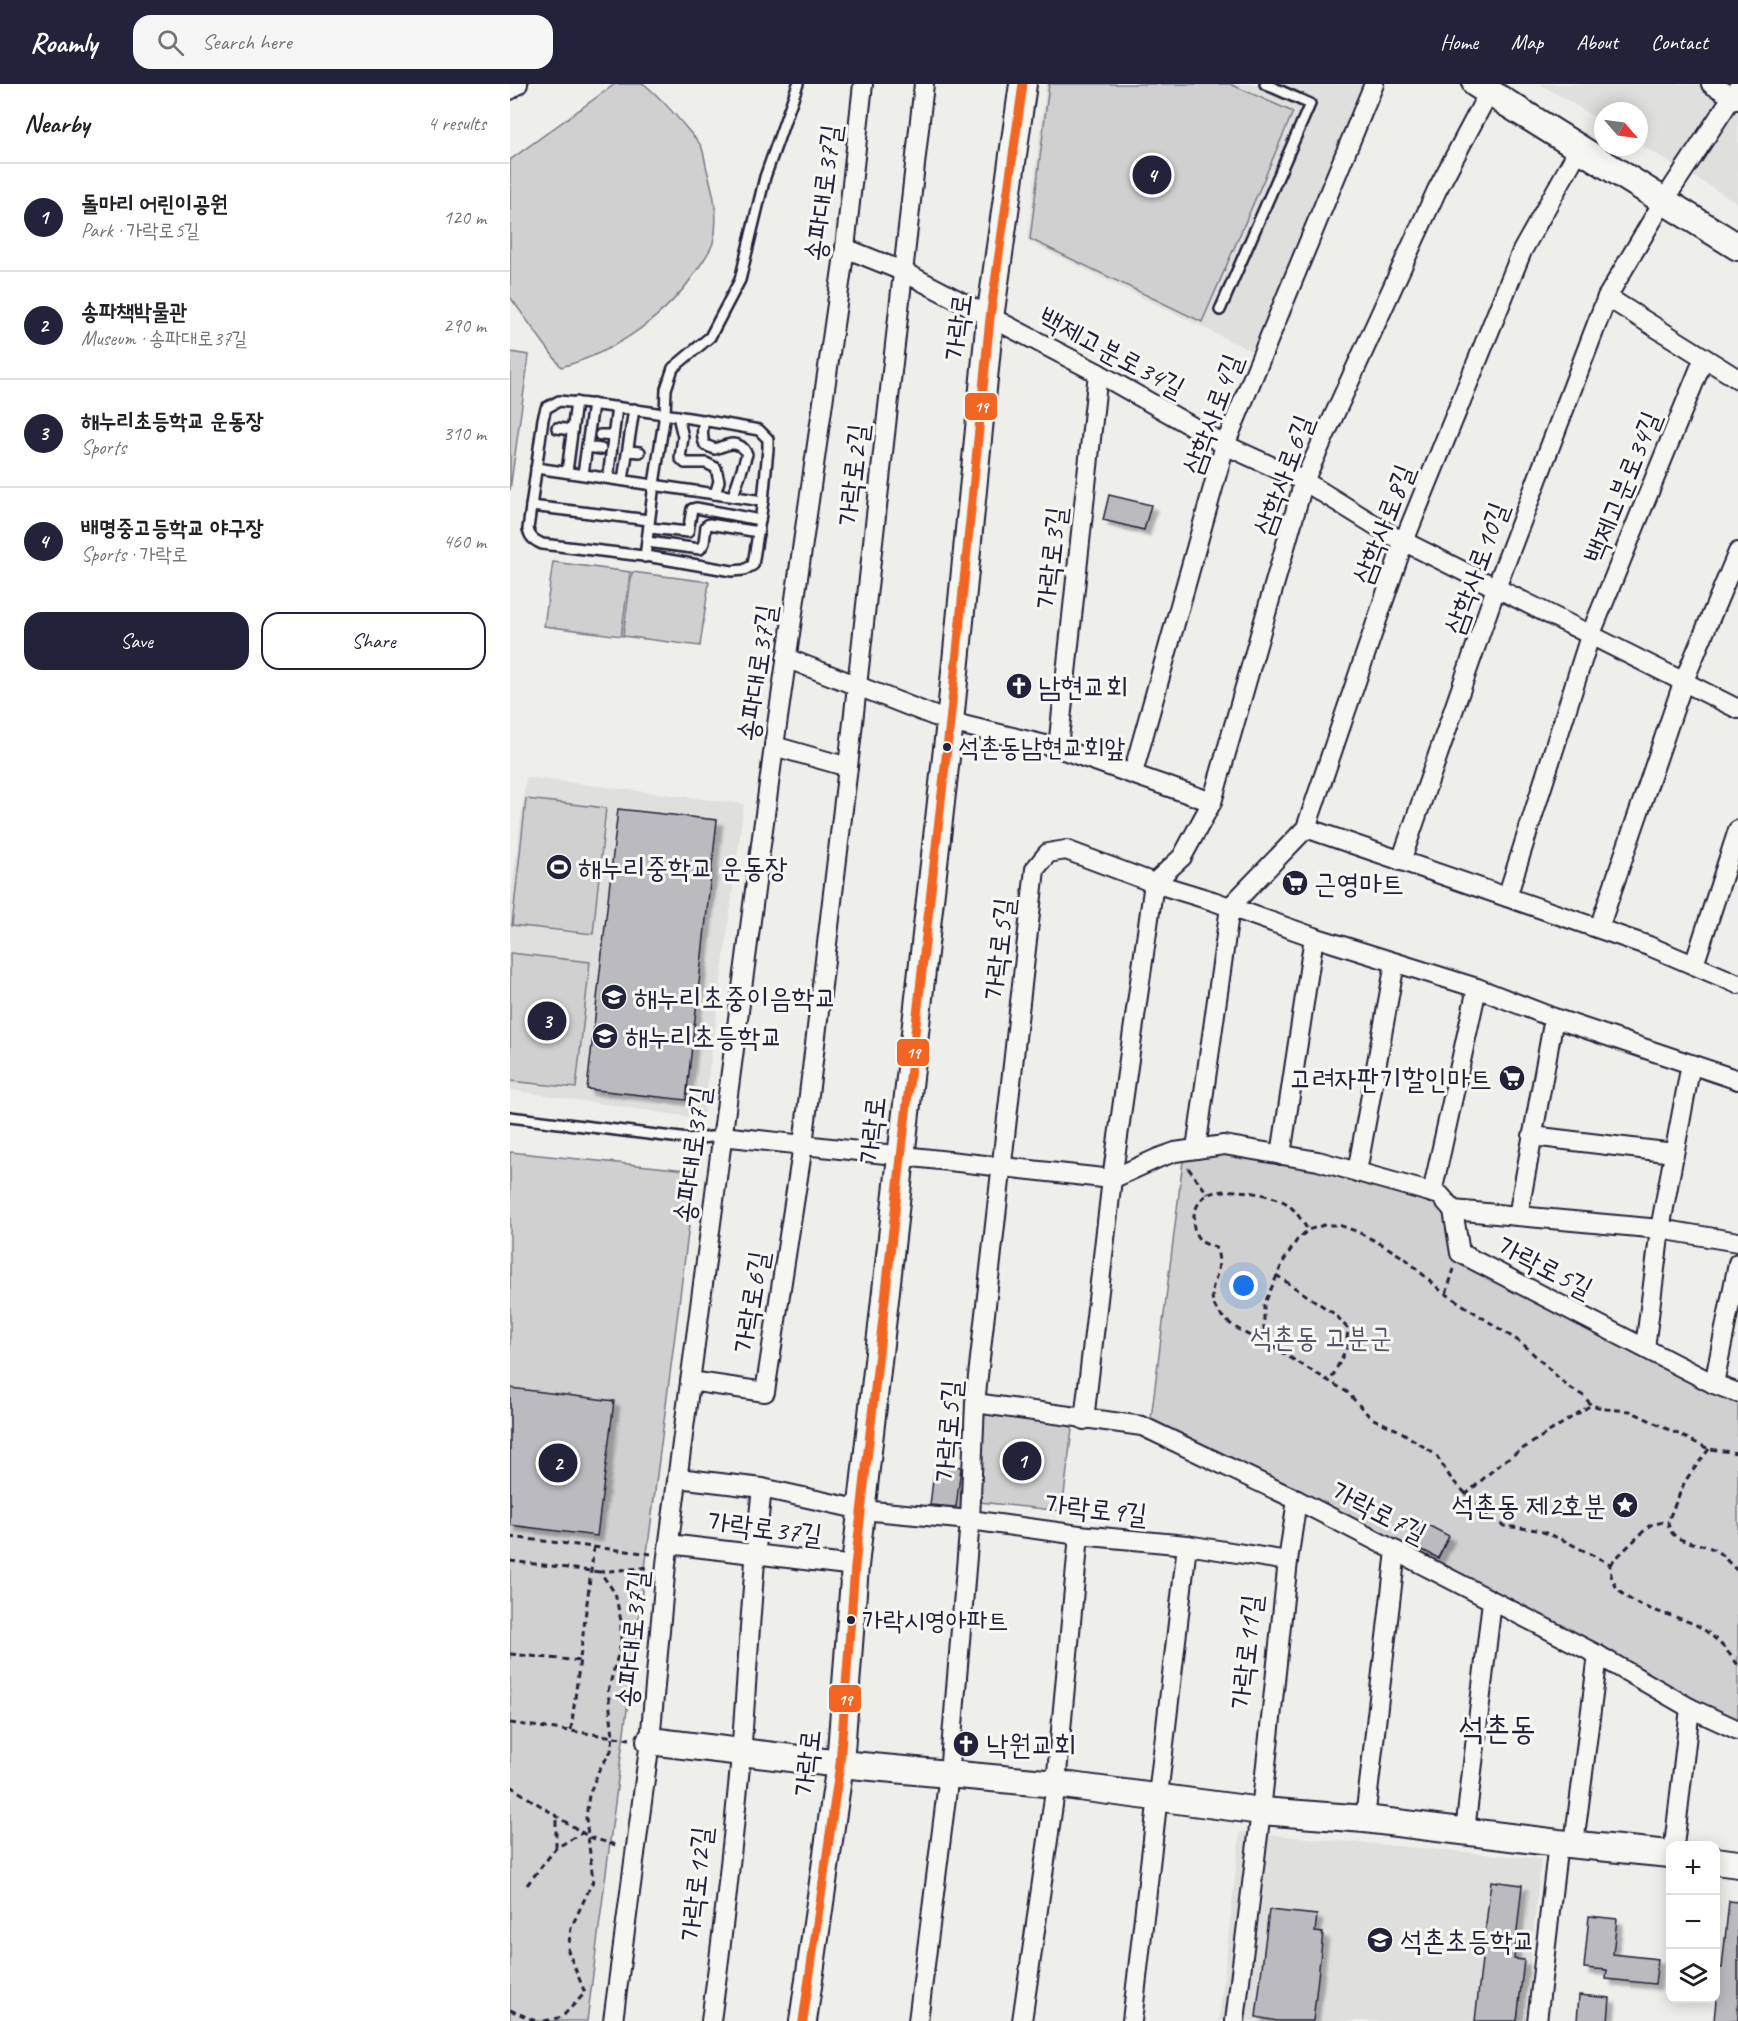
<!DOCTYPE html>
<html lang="en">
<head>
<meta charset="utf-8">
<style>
	:root { --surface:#fff; --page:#f6f6f6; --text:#202124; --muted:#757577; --line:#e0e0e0; --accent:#22223b }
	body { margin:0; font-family:Caveat,"Poor Story",sans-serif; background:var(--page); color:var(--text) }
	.controls { position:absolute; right:18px; bottom:18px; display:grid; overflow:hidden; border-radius:12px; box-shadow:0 3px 15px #0003 }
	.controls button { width:54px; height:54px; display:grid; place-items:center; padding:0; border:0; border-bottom:2px solid var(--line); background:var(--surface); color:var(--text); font:30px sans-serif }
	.compass { position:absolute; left:1084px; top:18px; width:54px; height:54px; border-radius:50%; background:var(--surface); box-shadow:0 3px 15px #0003; rotate:118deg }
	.you { position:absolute; left:734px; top:1202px; width:21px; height:21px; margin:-15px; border:4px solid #fff; border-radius:50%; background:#1a73e8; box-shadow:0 0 0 9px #1a73e833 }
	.badge { display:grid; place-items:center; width:39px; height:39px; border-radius:50%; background:var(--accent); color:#fff; font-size:20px; font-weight:700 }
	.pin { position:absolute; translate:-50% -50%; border:3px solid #fff; box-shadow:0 2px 6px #0006 }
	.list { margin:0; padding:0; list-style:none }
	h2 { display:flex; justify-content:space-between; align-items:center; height:78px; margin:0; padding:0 24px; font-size:26px }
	h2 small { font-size:20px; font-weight:400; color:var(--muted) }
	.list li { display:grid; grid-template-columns:39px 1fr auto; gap:18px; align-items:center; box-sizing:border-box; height:108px; padding:0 24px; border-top:2px solid var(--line) }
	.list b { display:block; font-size:22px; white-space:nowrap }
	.list p { margin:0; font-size:20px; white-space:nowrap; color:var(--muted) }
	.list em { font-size:20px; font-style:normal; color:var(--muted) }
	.actions { display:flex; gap:12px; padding:18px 24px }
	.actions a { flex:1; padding:14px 0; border:2px solid var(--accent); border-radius:18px; text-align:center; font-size:21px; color:var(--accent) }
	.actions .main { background:var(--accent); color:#fff }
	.icon { flex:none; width:33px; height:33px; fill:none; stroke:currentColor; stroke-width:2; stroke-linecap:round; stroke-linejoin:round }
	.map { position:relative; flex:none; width:1228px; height:1937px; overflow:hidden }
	header { display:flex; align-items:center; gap:36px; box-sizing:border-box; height:84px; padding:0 30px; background:var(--accent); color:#fff }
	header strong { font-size:28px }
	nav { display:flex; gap:33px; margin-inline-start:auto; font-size:21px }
	.search { width:420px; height:54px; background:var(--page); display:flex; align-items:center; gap:15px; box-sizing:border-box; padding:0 21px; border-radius:18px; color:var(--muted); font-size:22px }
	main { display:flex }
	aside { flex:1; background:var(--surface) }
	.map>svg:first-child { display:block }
	.built { fill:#dfdfde }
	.green { fill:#d0d0d1; stroke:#797986; stroke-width:1.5 }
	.building { fill:#bbbbbf; stroke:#22223b; stroke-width:1.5; filter:url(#shadow) }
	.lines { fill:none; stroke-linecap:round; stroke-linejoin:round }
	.lane-casing { stroke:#22223b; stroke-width:14 }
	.street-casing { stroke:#22223b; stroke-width:22 }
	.secondary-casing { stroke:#22223b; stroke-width:30 }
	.path { stroke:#22223b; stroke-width:3; stroke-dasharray:6 4.5; stroke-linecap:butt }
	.lane { stroke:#f6f6f2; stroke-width:9 }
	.street { stroke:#f6f6f2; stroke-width:18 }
	.secondary { stroke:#f6f6f2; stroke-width:26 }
	.bus-1-casing { stroke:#f6f6f2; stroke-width:14 }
	.bus-1 { stroke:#f26522; stroke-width:9 }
	.bus-dot { fill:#22223b; stroke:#f6f6f2; stroke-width:2 }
	.labels { text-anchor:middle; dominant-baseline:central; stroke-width:6; stroke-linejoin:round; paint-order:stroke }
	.bus-label { font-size:26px; fill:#22223b; stroke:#f6f6f2; text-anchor:start }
	.street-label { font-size:28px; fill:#22223b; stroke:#f6f6f2 }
	.poi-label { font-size:28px; fill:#22223b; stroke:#f6f6f2; text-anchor:start }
	.park-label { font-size:28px; fill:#565668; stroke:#f6f6f2 }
	.quarter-label { font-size:32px; fill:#22223b; stroke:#f6f6f2 }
	.line-badge { stroke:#f6f6f2; stroke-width:2 }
	.badge-label { font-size:16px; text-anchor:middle; font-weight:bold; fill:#fff }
</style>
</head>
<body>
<header>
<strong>Roamly</strong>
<div class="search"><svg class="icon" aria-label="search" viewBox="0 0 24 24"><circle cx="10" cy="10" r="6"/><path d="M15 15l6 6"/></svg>Search here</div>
<nav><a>Home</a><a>Map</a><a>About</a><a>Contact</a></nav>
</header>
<main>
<aside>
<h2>Nearby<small>4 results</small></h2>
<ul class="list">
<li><span class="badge">1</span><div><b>돌마리 어린이공원</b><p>Park · 가락로5길</p></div><em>120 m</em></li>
<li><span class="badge">2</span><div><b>송파책박물관</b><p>Museum · 송파대로37길</p></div><em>290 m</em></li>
<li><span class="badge">3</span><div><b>해누리초등학교 운동장</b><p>Sports</p></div><em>310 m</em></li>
<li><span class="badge">4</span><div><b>배명중고등학교 야구장</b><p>Sports · 가락로</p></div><em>460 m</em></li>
</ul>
<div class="actions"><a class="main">Save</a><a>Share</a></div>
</aside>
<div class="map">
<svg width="1228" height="1937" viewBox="0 0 1228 1937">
	<defs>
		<filter id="shadow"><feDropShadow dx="5.5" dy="5.5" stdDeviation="1.5" flood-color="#0004"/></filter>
	</defs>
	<rect width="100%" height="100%" fill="#eeeeeb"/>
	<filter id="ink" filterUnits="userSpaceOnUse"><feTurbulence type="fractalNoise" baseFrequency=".0167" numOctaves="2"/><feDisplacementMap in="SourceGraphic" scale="12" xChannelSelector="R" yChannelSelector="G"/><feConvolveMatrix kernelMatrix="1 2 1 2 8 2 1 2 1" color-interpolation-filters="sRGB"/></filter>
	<g filter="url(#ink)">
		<g class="built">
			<polygon points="536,0 854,0 743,268 517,157"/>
			<polygon points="1030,0 1228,0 1228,119 1129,60 1129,27 1093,27 1093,38"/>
			<polygon points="16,693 234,720 193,1035 0,1006 0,821"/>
			<polygon points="730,1748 1031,1775 1014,1937 709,1937"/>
		</g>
		<g class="green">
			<path d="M105 0H134C151 14 164 29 178 46 183 52 190 58 192 64 194 70 195 76 196 82 203 107 210 132 203 159 200 167 194 176 189 183 159 231 106 268 51 283L0 213V76Z"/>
			<polygon points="539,0 720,0 783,28 692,238 520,155"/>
			<polygon points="0,268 19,271 0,406"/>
			<polygon points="43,478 120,488 111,552 34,542"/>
			<polygon points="122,488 199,498 190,562 113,552"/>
			<polygon points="16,715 96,724 83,850 2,841"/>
			<polygon points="0,869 80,878 66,1004 0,997"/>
			<polygon points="714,1065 922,1112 941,1130 946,1173 1228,1314 1228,1644 640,1343 674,1069"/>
			<polygon points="0,1068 186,1087 77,1937 0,1937"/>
			<polygon points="471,1324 563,1337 552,1427 461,1417"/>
		</g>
		<g class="building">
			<polygon points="599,411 641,421 634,446 593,436"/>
			<polygon points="108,725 207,736 176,1016 77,1005"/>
			<polygon points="0,1304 104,1317 87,1452 0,1441"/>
			<polygon points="425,1380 451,1383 446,1423 420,1421"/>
			<polygon points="912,1438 939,1452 928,1474 901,1460"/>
			<polygon points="981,1797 1012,1801 1004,1875 1014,1876 1007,1937 965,1937"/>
			<polygon points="1219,1817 1228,1818 1228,1937 1204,1937 1209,1884 1212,1884"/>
			<polygon points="759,1826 807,1831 805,1848 813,1849 803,1937 767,1937 746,1933"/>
			<polygon points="1079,1832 1107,1835 1103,1870 1148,1875 1145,1900 1096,1895 1097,1886 1074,1884"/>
			<polygon points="1069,1911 1100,1914 1098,1937 1067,1937"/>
		</g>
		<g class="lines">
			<defs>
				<g id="lane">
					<polyline points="710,226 800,20 755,0"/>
					<path d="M49 317C116 323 183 334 249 346L258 355V365L253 417 243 481 234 486 222 487 142 473 32 460C24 456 20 454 18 445L33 335 36 324Z"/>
					<polyline points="168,332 173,353 170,374 175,379 196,379 206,384 209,397 205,410"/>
					<path d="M194 336C192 345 191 353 195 361L205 365C218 360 229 355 237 370L223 412"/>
					<polyline points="47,344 62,346"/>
					<polyline points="90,351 103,351"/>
					<polyline points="77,363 91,365"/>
					<polyline points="118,367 130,368"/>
					<polyline points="26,384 253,417"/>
					<polyline points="57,388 66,318"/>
					<polyline points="73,390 83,320"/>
					<polyline points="98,394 107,323"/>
					<polyline points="113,396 124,325"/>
					<polyline points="21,422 139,436"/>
					<polyline points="139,444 178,448 182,425 186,424 250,436"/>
					<polyline points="137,458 190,465 194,459 196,442 199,440 249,448"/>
					<polyline points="135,473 144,400 155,330 156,305 163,284 200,253 230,196 255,93 288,0"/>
					<polyline points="0,1033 179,1055 212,1052"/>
				</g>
				<g id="street">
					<polyline points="1201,0 1228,16"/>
					<polyline points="0,6 8,0"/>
					<polyline points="335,164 392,187 588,289 715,361 794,397 881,451 1228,625"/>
					<polyline points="1097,213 1228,295"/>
					<polyline points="276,574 440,638 548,664 702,718"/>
					<polyline points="548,664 588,289"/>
					<polyline points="338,683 414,0"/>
					<polyline points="623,689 715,361 864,0"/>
					<polyline points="796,744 1139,862 1228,900"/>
					<polyline points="891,777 986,504 1097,213 1153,118 1228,4"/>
					<polyline points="997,813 1080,552 1194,274"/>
					<polyline points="1089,844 1173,599 1228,468"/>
					<polyline points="1184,881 1228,746"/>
					<polyline points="212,1052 602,1095 648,1074 665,1068 714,1061 808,1077 930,1111 943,1126 1150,1145 1228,1158"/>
					<polyline points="1022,1052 1164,1069"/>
					<polyline points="686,1065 720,823 796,744 894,457 1012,167 1069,65"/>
					<polyline points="771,1071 804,853"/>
					<polyline points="847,1088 885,879"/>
					<polyline points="922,1109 967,904"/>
					<polyline points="943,1126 950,1169 1204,1300 1228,1309"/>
					<polyline points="1008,1132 1044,934"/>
					<polyline points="1135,1264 1150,1145 1181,980"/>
					<polyline points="180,1297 255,1308 293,1061 338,683 264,662"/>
					<polyline points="1204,1300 1228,1179"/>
					<polyline points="465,1319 632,1342 787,1416 886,1467 1088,1571 1180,1624 1228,1646"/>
					<polyline points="574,1336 602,1095 644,799 672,773 702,718 794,397 927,106 979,8"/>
					<polyline points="168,1394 252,1404 352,1426 460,1436 569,1451 677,1461 778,1477"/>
					<polyline points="159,1460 345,1482"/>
					<polyline points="855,1735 886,1467"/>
					<polyline points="955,1747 982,1517"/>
					<polyline points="1064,1760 1088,1571"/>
					<polyline points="1164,1762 1180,1624"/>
					<polyline points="103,1937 140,1657 156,1480 264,662 335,164 353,0"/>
					<path d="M201 1937C213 1848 223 1760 231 1671 238 1582 242 1492 252 1404"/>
					<polyline points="408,1937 439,1690 460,1436 465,1319 525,785 538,769 556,766 644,799 703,817 804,853 967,904 1044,934 1228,996"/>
					<polyline points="512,1937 546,1700 569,1451"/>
					<polyline points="622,1937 677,1461"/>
					<polyline points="725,1937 751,1727 778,1477 787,1416"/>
					<polyline points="1027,1937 1048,1759"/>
				</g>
				<g id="secondary">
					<polyline points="966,0 1228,163"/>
					<polyline points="140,1657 330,1680 546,1700 751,1727 855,1735 1048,1759 1160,1770"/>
					<polyline points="1206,1777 1228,1780"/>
					<polyline points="293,1937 330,1680 345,1482 440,638 480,234 513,0"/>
				</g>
			</defs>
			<use href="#lane" class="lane-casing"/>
			<use href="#street" class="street-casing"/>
			<use href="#secondary" class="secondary-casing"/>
			<g class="path">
				<polyline points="678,1084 698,1110"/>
				<polyline points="766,1191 826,1231 838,1245 836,1265 820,1298"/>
				<polyline points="936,1210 944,1185"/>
				<path d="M768 1266C743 1252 691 1235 704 1199 708 1187 712 1176 705 1163 700 1161 694 1161 689 1155 679 1143 683 1119 697 1111 714 1102 758 1109 774 1118 785 1124 791 1136 798 1146"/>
				<path d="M1199 1365 1175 1397 1158 1437C1159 1461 1188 1457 1203 1465 1213 1470 1219 1480 1228 1487"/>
				<path d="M1228 1369 1199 1365 1120 1327 1096 1325 1081 1321 1074 1312 1058 1303 1013 1260 930 1206 897 1176 875 1162 846 1147 829 1141H814L798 1146 787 1156 773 1178 754 1221V1244L759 1253 771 1268 837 1308 861 1334 890 1347 926 1371 942 1396 982 1435 994 1442 1028 1446 1051 1455 1100 1480C1099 1525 1158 1526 1188 1542 1204 1551 1217 1566 1228 1581"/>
				<polyline points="955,1411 992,1378 1081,1321"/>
				<polyline points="0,1453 141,1470"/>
				<polyline points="0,1477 90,1488"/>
				<polyline points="1100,1480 1140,1441 1158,1437"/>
				<polyline points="0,1570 70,1577"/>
				<polyline points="0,1639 120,1655"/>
				<polyline points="61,1646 84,1463"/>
				<polyline points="0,1702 79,1753 109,1762"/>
				<polyline points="46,1763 46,1732"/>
				<polyline points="17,1801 46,1764 72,1749"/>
				<polyline points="0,1926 26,1937"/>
				<polyline points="34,1937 52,1933 75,1909 58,1867 61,1844 83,1797 76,1734 79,1711 89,1686 101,1667 103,1652 98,1607 111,1560 111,1537 105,1509 90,1488 140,1483"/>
			</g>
			<use href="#lane" class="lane"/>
			<use href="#street" class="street"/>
			<use href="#secondary" class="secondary"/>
			<defs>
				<polyline id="bus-1" points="293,1937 330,1680 345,1482 440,638 480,234 513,0"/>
			</defs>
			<use href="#bus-1" class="bus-1-casing"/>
			<use href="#bus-1" class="bus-1"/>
		</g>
	</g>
	<defs>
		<symbol id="church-disc" viewBox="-11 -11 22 22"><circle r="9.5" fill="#22223b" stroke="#f6f6f2"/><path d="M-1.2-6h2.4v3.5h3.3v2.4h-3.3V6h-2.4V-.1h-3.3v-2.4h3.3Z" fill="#fff"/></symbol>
		<symbol id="stadium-disc" viewBox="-11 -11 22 22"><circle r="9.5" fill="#22223b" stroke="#f6f6f2"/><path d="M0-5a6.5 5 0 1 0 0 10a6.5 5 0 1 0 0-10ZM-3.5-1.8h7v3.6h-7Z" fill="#fff"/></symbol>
		<symbol id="supermarket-disc" viewBox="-11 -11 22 22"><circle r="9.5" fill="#22223b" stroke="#f6f6f2"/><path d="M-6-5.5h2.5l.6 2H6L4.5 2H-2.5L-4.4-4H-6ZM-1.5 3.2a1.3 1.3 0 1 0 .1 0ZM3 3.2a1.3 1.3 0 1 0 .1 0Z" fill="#fff"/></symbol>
		<symbol id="school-disc" viewBox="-11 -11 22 22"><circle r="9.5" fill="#22223b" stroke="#f6f6f2"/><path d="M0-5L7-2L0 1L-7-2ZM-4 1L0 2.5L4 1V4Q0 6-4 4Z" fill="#fff"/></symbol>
		<symbol id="sight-disc" viewBox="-11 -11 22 22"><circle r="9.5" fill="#22223b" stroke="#f6f6f2"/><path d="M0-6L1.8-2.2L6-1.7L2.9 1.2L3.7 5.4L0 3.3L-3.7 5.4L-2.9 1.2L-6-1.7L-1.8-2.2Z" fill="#fff"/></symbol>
	</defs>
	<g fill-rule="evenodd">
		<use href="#church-disc" x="494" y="587" width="30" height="30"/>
		<use href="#stadium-disc" x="34" y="768" width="30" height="30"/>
		<use href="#supermarket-disc" x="770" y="784" width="30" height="30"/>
		<use href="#school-disc" x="89" y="898" width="30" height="30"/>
		<use href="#school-disc" x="80" y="937" width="30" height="30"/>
		<use href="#supermarket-disc" x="987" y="979" width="30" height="30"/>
		<use href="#sight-disc" x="1100" y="1406" width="30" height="30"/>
		<use href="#church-disc" x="441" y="1645" width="30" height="30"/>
		<use href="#school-disc" x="855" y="1841" width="30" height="30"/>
	</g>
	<g class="bus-dot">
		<circle cx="437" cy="663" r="5"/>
		<circle cx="341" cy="1536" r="5"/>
	</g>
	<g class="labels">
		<g class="bus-label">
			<text x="448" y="663">석촌동남현교회앞</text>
			<text x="352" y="1536">가락시영아파트</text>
		</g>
		<g class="street-label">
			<text transform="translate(313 109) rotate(-83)">송파대로37길</text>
			<text transform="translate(448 243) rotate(-83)">가락로</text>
			<text transform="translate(602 268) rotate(28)">백제고분로34길</text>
			<text transform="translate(702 330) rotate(-70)">삼학사로4길</text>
			<text transform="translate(343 391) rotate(-84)">가락로2길</text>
			<text transform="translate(773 391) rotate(-70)">삼학사로6길</text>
			<text transform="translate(1112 403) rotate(-68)">백제고분로34길</text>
			<text transform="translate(873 440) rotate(-69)">삼학사로8길</text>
			<text transform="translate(541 474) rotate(-84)">가락로3길</text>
			<text transform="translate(966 484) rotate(-70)">삼학사로10길</text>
			<text transform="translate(247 589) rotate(-82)">송파대로37길</text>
			<text transform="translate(489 865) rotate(-84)">가락로5길</text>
			<text transform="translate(362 1046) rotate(-84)">가락로</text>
			<text transform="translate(182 1071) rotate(-83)">송파대로37길</text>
			<text transform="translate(1035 1183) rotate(27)">가락로5길</text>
			<text transform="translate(241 1218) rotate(-81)">가락로6길</text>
			<text transform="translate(438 1347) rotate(-86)">가락로5길</text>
			<text transform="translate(586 1425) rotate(6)">가락로9길</text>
			<text transform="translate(869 1428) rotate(27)">가락로7길</text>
			<text transform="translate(255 1444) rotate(7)">가락로37길</text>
			<text transform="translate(122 1555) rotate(-85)">송파대로37길</text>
			<text transform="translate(736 1568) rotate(-84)">가락로11길</text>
			<text transform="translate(297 1679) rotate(-84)">가락로</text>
			<text transform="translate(186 1800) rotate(-84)">가락로12길</text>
		</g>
		<g class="poi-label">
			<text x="528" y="602">남현교회</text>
			<text x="68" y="783">해누리중학교 운동장</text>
			<text x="804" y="799">근영마트</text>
			<text x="124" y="913">해누리초중이음학교</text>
			<text x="115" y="952">해누리초등학교</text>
			<text x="982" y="994" text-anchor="end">고려자판기할인마트</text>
			<text x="1096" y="1421" text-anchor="end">석촌동 제2호분</text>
			<text x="476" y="1660">낙원교회</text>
			<text x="890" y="1856">석촌초등학교</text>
		</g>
		<g class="park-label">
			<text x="811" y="1253">석촌동 고분군</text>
		</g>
		<g class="quarter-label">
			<text x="987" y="1644">석촌동</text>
		</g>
	</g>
	<g class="line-badge">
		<rect x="454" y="308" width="34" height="29" rx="6" fill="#f26522"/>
		<rect x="386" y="954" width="34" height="29" rx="6" fill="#f26522"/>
		<rect x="318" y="1600" width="34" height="29" rx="6" fill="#f26522"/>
	</g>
	<g class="badge-label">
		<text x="471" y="328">19</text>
		<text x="403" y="974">19</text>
		<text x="335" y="1621">19</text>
	</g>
</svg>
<div class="controls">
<button>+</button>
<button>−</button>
<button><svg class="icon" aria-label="layers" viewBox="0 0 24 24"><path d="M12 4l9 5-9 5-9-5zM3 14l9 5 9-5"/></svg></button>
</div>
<svg class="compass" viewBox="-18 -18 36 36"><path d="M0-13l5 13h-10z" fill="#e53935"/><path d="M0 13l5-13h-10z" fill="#757577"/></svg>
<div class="you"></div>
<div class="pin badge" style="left:512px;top:1377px">1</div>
<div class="pin badge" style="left:48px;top:1379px">2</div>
<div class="pin badge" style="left:37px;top:937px">3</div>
<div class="pin badge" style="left:642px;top:91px">4</div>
</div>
</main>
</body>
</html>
